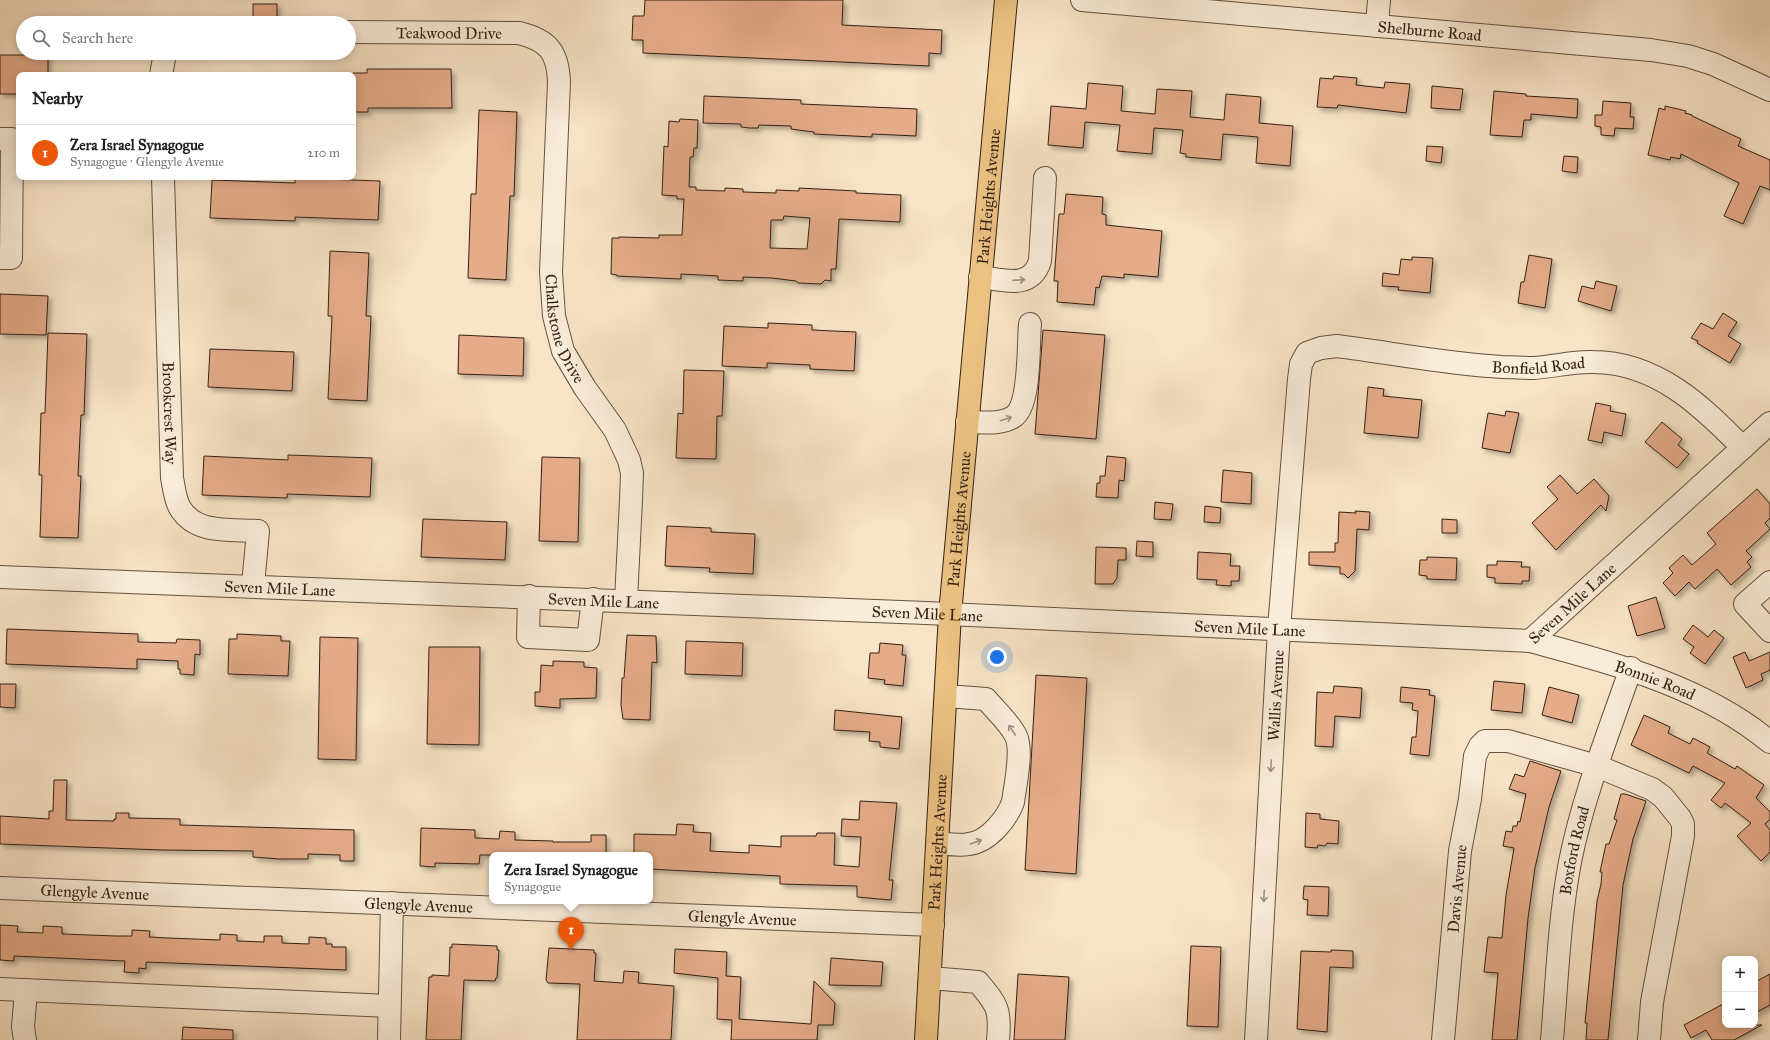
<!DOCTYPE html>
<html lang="en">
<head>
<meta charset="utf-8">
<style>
	:root { --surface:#fff; --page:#f6f6f6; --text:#202124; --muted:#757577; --line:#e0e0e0; --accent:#ea580c }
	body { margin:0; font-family:"IM FELL Great Primer",serif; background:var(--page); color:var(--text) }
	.controls { position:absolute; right:12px; bottom:12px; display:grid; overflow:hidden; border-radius:8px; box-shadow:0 2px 10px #0003 }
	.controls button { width:36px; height:36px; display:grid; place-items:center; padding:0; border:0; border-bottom:1px solid var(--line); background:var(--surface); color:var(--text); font:20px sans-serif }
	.you { position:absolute; left:997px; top:657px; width:14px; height:14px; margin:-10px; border:3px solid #fff; border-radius:50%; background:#1a73e8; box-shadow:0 0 0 6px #1a73e833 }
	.badge { display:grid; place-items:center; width:26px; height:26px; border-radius:50%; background:var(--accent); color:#fff; font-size:13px; font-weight:700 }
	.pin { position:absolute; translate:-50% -33px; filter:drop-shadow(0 1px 2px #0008) }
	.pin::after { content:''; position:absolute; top:21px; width:14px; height:12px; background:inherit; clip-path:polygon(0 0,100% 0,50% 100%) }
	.popup { position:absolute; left:489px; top:852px; width:164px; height:52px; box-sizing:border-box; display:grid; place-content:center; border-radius:8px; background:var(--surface); filter:drop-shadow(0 1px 3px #0005); font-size:13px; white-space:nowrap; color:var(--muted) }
	.popup b { font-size:15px; color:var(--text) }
	.popup::after { content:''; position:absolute; left:50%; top:100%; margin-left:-8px; border:8px solid transparent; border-top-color:var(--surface) }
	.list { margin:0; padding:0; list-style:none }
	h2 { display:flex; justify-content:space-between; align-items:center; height:52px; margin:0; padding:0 16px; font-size:17px }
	h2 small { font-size:13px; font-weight:400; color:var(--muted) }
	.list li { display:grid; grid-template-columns:26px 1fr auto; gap:12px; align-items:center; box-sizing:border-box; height:56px; padding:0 16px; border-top:1px solid var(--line) }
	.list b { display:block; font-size:15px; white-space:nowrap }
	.list p { margin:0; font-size:13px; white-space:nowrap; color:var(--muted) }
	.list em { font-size:13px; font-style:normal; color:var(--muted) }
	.icon { flex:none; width:22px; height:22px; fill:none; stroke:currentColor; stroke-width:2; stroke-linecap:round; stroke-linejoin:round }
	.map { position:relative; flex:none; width:1770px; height:1040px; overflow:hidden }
	.search { position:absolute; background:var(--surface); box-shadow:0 2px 10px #0003; left:16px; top:16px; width:340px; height:44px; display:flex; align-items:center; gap:10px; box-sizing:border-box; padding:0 14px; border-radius:22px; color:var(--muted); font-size:15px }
	.panel { position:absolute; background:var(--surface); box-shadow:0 2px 10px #0003; left:16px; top:72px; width:340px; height:108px; border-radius:8px }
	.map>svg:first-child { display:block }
	.building { fill:#e6ac8a; stroke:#332113; fill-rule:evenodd; filter:url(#shadow) }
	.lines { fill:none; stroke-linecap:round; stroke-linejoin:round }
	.minor-casing { stroke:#645240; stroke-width:24 }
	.major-casing { stroke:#332113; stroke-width:24 }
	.minor { stroke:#faedda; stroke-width:22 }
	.major { stroke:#ecc283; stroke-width:22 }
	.oneway { stroke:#a09180 }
	.labels { text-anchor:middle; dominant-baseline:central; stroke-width:3; stroke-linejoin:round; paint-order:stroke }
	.street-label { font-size:16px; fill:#332113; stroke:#faedda }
</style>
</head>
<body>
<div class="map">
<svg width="1770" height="1040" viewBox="0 0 1770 1040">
	<defs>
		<filter id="shadow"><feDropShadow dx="3.5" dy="3.5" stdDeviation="2" flood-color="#0004"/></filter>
	</defs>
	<rect width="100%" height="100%" fill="#f8e4c6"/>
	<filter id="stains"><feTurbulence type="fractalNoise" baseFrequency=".005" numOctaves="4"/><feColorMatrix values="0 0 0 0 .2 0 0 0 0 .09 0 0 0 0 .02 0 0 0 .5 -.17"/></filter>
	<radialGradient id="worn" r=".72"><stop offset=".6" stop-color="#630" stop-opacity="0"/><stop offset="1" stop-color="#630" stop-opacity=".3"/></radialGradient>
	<g class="building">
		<polygon points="645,0 843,0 842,25 942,30 941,54 929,53 929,66 643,53 643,40 632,40 633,16 644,16"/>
		<rect x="253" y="4" width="24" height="15"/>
		<polygon points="0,55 48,55 48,75 19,75 19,94 0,94"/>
		<polygon points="367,69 451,69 452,108 368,108 368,112 353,112 353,73 367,73"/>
		<polygon points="1334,76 1357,78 1356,85 1384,88 1385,82 1410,84 1406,113 1338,105 1337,108 1317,107 1320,78 1333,79"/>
		<polygon points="1088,83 1123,86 1121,111 1155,114 1157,89 1192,91 1190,117 1224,120 1226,94 1261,97 1259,123 1293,126 1290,166 1256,163 1258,137 1223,134 1221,160 1186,157 1186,154 1180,153 1183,130 1154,128 1152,154 1117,151 1120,125 1085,122 1083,148 1048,145 1051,106 1086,109"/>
		<polygon points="1432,86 1463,89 1460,110 1431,108"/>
		<polygon points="1494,91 1526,94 1526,96 1578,99 1577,118 1531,114 1531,120 1524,120 1522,137 1490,135"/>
		<polygon points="704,96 801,100 801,104 917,109 916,136 872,134 872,137 814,134 814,132 791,129 791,126 759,125 758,128 750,128 741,127 741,124 703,123"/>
		<polygon points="1603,101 1631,103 1630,117 1634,117 1633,129 1615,128 1614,136 1601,135 1601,127 1595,126 1595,115 1602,115"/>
		<polygon points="1665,106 1686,111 1685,113 1692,115 1692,116 1741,139 1738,146 1770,160 1770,190 1760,186 1743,224 1724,216 1739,183 1681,154 1680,159 1671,157 1670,160 1648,155 1659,108 1665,110"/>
		<polygon points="479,110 517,112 514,196 510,196 506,280 468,278 471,194 476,194"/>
		<path d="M680 119 698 120 697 148H694L693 157H690L689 187H696V190L725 191V188L743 189V192L776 193V190L799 191V188L856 191V193L901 195 900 222 839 219 836 269H831V281L825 280 821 284 798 283 796 281 772 278 743 277V281L718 280V276L681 274V279L617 276V275L611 274 612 238H619V237L659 238V235H682L684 199H677V196L662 195 664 146 668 147 669 121 679 122ZM784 216 810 218 807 249 770 248 771 220H783Z"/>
		<polygon points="1427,146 1443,147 1441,163 1426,161"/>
		<polygon points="1564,156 1578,157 1577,173 1562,171"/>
		<polygon points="295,178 380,181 378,220 295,217 295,221 210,218 212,180 295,183"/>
		<polygon points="1066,194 1103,197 1102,214 1106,215 1106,225 1162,231 1158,277 1124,274 1124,278 1102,276 1099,288 1096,287 1094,305 1057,302 1058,281 1054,281 1059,214 1064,214"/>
		<polygon points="330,251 369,253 366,316 371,316 367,401 328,399 332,316 328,316"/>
		<polygon points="1529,255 1552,259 1545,308 1518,303 1521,282 1524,282"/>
		<polygon points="1412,257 1433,258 1430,293 1398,290 1399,287 1382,286 1383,273 1399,275 1401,259 1412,260"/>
		<polygon points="1596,281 1617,286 1611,311 1578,301 1582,286 1594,289"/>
		<polygon points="0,294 48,296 46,335 0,334"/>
		<polygon points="1723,313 1737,322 1728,336 1741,344 1730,363 1697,343 1698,341 1691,338 1701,323 1713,329"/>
		<polygon points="768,323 812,325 812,330 856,332 854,371 810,369 810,365 767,363 767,368 722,366 724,326 768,328"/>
		<polygon points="1043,330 1105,335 1096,439 1035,434"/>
		<polygon points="48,333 87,334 84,415 81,415 78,476 81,476 78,538 40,537 42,475 39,475 41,413 45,413"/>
		<polygon points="459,335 524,338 523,376 458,374"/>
		<polygon points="210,349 294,352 292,391 208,387"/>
		<polygon points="684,370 724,371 722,416 717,416 716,459 676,458 678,413 683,414"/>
		<polygon points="1368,387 1384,389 1383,396 1422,400 1418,438 1364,433"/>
		<polygon points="1596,403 1611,406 1610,411 1626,414 1622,436 1604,432 1602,443 1588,440"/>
		<polygon points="1506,411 1519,413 1510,453 1482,448 1488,413 1505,416"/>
		<polygon points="1662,422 1682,439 1678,445 1689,454 1677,468 1645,442"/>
		<polygon points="288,455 372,458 370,497 287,494 287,498 202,495 204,456 288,460"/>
		<polygon points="1107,456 1126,458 1124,481 1119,480 1118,498 1096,497 1097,483 1100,483 1100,476 1105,476"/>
		<polygon points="542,457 580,458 578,542 539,541"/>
		<polygon points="1223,470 1252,473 1251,504 1221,502"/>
		<polygon points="1560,475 1577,494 1594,479 1609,496 1606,511 1601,505 1556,550 1532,523 1558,499 1547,487"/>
		<polygon points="1757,489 1770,504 1770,518 1765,523 1770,529 1746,551 1752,557 1747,562 1751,567 1731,585 1717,569 1695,589 1689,582 1675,596 1663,583 1673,573 1669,568 1683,555 1692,565 1716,544 1707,533"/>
		<polygon points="1155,502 1173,504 1171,520 1154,519"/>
		<polygon points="1205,506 1221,508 1220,523 1204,522"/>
		<polygon points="1355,511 1370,512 1369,530 1357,529 1355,571 1348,578 1344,574 1340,574 1340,567 1309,565 1309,552 1335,552 1335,543 1338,543 1339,512 1356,513"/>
		<polygon points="423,519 507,522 505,560 421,557"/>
		<polygon points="1442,519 1457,520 1457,533 1442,533"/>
		<polygon points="667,526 711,528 711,532 755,534 753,574 709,572 710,568 665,566"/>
		<polygon points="1137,541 1153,542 1153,557 1136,556"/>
		<polygon points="1096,547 1126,548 1126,560 1118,560 1117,578 1113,584 1095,584"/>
		<polygon points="1198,552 1231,554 1230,566 1240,566 1239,581 1231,581 1231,586 1216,585 1217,580 1197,579"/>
		<polygon points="1427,557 1457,558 1456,580 1427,579 1427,576 1419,575 1420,560 1427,560"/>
		<polygon points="1497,561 1522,562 1521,567 1530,567 1529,581 1522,581 1522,584 1495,583 1495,578 1487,577 1487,565 1497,565"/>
		<polygon points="1656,597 1665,628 1637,636 1628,606"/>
		<polygon points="1693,625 1708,637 1714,630 1724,638 1705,664 1690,653 1694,647 1683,639"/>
		<polygon points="7,629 138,634 138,642 176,643 177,639 200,640 200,655 195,654 194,675 180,674 180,669 178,669 178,661 137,659 137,669 6,664"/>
		<polygon points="237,634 281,636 281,641 290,641 288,676 228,674 229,639 237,639"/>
		<polygon points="627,635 656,636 657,663 652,662 650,720 623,719 621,705 622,678 624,678"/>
		<polygon points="320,637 358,638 356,760 318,759"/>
		<polygon points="686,641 743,643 742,676 685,674"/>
		<polygon points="880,643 903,645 902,655 906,655 903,686 884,684 885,680 868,678 870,653 879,653"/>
		<polygon points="429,647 480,647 479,745 427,744"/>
		<polygon points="1745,652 1749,661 1770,652 1770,670 1761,674 1763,680 1746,688 1733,657"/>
		<polygon points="553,661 584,662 584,667 597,668 596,698 560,699 560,708 535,706 535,692 540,692 541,665 553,666"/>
		<polygon points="1036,675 1087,678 1076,874 1025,870"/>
		<polygon points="1494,681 1525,684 1522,713 1491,710"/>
		<polygon points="0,684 16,684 15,708 0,707"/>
		<polygon points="1334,686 1362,688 1360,718 1335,716 1333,747 1315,746 1317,692 1333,693"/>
		<polygon points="1401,687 1430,690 1429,695 1435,696 1429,756 1410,754 1412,737 1416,737 1418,711 1412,710 1413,703 1400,702"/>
		<polygon points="1549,687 1579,695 1572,723 1542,715"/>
		<polygon points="835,710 902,717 899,749 880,747 880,742 869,741 870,732 834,730"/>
		<polygon points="1644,715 1670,727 1668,733 1690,744 1693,738 1710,747 1707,753 1735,769 1737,766 1764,785 1756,798 1770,812 1770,819 1765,824 1770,830 1770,852 1761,861 1737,836 1751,823 1725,803 1721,808 1711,800 1725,783 1693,766 1689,773 1631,745"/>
		<polygon points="1530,761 1561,771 1549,807 1535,868 1528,918 1517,1040 1492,1040 1498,973 1484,972 1488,937 1502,938 1506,895 1514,848 1503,846 1506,831 1512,832 1513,826 1517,826 1518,821 1520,822 1526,794 1509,789 1515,774 1524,777"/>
		<polygon points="54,780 67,780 66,820 114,821 114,819 116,819 116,813 129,813 129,818 180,819 180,825 354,830 354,861 340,861 340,855 308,854 308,859 280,859 253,857 253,851 162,850 0,844 0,816 49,819 49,811 53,811"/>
		<polygon points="1621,794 1625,794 1646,801 1633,839 1623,885 1608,1040 1586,1040 1587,1023 1585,1023 1597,901 1601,884 1602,872 1600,872 1606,844 1609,844 1617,820 1614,819"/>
		<polygon points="860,801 897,803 889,880 893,880 891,900 857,897 857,886 780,884 780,876 650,869 650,855 634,855 634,834 676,835 677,824 694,825 693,832 711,833 710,851 749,853 749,845 781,847 781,836 816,836 817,833 835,833 834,865 859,867 861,837 841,836 842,819 859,820"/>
		<polygon points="1306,813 1320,814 1320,819 1339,821 1338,844 1327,843 1325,846 1318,845 1317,848 1305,847"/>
		<polygon points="421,828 475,830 475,838 499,839 500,831 515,832 515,840 553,841 553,842 591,842 591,835 606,835 606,855 480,855 479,864 435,863 435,867 420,866"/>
		<polygon points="1304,886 1329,887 1328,916 1307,915 1308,900 1303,899"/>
		<polygon points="0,925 18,926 17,932 43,933 43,926 62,927 62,934 116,936 132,936 132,930 150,931 149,937 168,938 220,940 220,934 237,935 237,941 264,942 264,936 282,936 282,943 309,944 309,937 326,938 326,944 332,944 332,947 346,947 346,970 146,962 146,969 139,968 139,973 124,972 125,961 14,956 14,961 0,960"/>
		<polygon points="452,944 497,946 497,950 499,950 497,978 496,978 495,981 464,980 461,1040 426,1040 429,977 432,977 432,975 449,976 450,947 452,948"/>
		<polygon points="1191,946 1221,947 1218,1027 1187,1026"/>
		<polygon points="549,948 594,950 594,953 596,953 594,981 623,983 624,971 639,972 638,983 674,986 671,1040 577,1040 580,984 548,983 546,980"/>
		<polygon points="675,949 727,952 726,976 741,977 739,1019 811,1024 814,981 835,1003 833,1025 818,1025 817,1040 731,1040 732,1020 717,1019 718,978 674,973"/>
		<polygon points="1331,950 1353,951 1353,968 1330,967 1327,1032 1297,1029 1301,951 1331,952"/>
		<polygon points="831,958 883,962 881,986 829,985"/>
		<polygon points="1018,974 1069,977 1065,1040 1014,1040"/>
		<polygon points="1770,974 1770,1005 1755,1013 1755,982"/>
		<polygon points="1725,1003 1725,1025 1762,1025 1734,1040 1712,1040 1706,1030 1691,1038 1684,1025"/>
		<polygon points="183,1027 233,1030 233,1040 182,1040"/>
	</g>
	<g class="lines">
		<defs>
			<g id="minor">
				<path id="s1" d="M1082 0 1651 50 1688 56 1713 64 1770 90"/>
				<polyline points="1377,26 1379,0"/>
				<path id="s2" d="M349 32 519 33C548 40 558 52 559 82L551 272 554 316 563 351 585 388 615 430 629 460 632 473 631 500 626 600"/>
				<polyline points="161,75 165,53"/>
				<polyline points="0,139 12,139 11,258 0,258"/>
				<path id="s3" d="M163 177 172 478C174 487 175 500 180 508 196 535 231 529 258 531L253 585"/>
				<path d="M980 277C1004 280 1031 290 1040 261L1045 178"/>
				<path d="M967 422C982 422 1000 425 1013 417 1031 406 1028 344 1030 324"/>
				<path id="s4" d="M0 577 926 613 1530 641 1770 423"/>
				<polyline points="1770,582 1745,604 1770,631"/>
				<polyline points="529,596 528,637 588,640 593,599"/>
				<path id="s5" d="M1530 641C1614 664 1701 685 1770 742"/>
				<path d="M938 843C948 844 959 846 969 844 988 842 1007 819 1013 802 1015 786 1023 751 1016 736 1009 722 996 711 986 699L946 696"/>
				<path id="s6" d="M0 888 933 925"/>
				<path d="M930 978 978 982C997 1005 1001 1009 998 1040"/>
				<polyline points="0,989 389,1006"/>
				<polyline points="25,1040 23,1027 26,990"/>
				<polyline points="389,1040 392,903"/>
				<path id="s7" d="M1256 1040 1279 629 1299 379 1301 364 1307 353 1321 348 1337 346C1392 353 1447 364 1502 367 1512 367 1523 368 1533 368 1553 367 1573 361 1593 362 1656 362 1701 405 1743 448"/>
				<path id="s8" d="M1443 1040 1460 851 1470 799 1475 756 1480 746 1485 741H1508L1597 766 1652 789 1663 797 1680 818 1683 824V836L1652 1002 1649 1040"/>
				<path id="s9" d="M1552 1040C1557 981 1559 920 1570 862 1583 796 1609 732 1631 668"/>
			</g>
			<g id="major">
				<path id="s10" d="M926 1040 950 614 1006 0"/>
			</g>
		</defs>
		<use href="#minor" class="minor-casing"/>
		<use href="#major" class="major-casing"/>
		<use href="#minor" class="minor"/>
		<use href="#major" class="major"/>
	</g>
	<defs><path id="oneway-shaft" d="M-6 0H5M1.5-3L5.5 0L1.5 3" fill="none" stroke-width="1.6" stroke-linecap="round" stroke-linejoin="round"/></defs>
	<g class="oneway">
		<use href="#oneway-shaft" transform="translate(1019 280) rotate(-4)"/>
		<use href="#oneway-shaft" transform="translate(1006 419) rotate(-18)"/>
		<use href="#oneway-shaft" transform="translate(1012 730) rotate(-124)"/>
		<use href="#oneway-shaft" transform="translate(1271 766) rotate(93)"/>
		<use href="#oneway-shaft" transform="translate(976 842) rotate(-20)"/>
		<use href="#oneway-shaft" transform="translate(1264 896) rotate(93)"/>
	</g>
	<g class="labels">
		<g class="street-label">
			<text stroke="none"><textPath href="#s1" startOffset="349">Shelburne Road</textPath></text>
			<text stroke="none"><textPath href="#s2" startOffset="100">Teakwood Drive</textPath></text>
			<text stroke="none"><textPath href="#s10" startOffset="846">Park Heights Avenue</textPath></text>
			<text stroke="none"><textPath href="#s2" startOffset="489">Chalkstone Drive</textPath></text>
			<text stroke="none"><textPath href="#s7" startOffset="924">Bonfield Road</textPath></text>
			<text stroke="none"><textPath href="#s3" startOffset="236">Brookcrest Way</textPath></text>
			<text stroke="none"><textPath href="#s10" startOffset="522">Park Heights Avenue</textPath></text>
			<text stroke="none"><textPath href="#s4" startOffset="280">Seven Mile Lane</textPath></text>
			<text stroke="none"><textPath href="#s4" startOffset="604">Seven Mile Lane</textPath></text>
			<text stroke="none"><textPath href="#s4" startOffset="1588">Seven Mile Lane</textPath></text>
			<text stroke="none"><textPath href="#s4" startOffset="928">Seven Mile Lane</textPath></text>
			<text stroke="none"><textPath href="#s4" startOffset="1251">Seven Mile Lane</textPath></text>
			<text stroke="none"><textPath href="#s5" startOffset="131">Bonnie Road</textPath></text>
			<text stroke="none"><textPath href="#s7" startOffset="345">Wallis Avenue</textPath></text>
			<text stroke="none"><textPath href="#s10" startOffset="198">Park Heights Avenue</textPath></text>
			<text stroke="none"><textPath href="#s9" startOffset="191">Boxford Road</textPath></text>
			<text stroke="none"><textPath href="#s8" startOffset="152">Davis Avenue</textPath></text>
			<text stroke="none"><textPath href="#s6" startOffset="95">Glengyle Avenue</textPath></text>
			<text stroke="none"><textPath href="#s6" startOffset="419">Glengyle Avenue</textPath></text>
			<text stroke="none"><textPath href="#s6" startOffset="743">Glengyle Avenue</textPath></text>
		</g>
	</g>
	<rect width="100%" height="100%" filter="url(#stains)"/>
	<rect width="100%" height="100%" fill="url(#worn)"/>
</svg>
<div class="controls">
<button>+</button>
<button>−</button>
</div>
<div class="you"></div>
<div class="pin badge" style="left:571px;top:950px">1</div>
<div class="popup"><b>Zera Israel Synagogue</b>Synagogue</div>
<div class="search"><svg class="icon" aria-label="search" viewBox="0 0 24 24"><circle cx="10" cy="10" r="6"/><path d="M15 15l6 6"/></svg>Search here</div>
<section class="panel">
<h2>Nearby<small></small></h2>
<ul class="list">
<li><span class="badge">1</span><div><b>Zera Israel Synagogue</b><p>Synagogue · Glengyle Avenue</p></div><em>210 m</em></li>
</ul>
</section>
</div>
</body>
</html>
